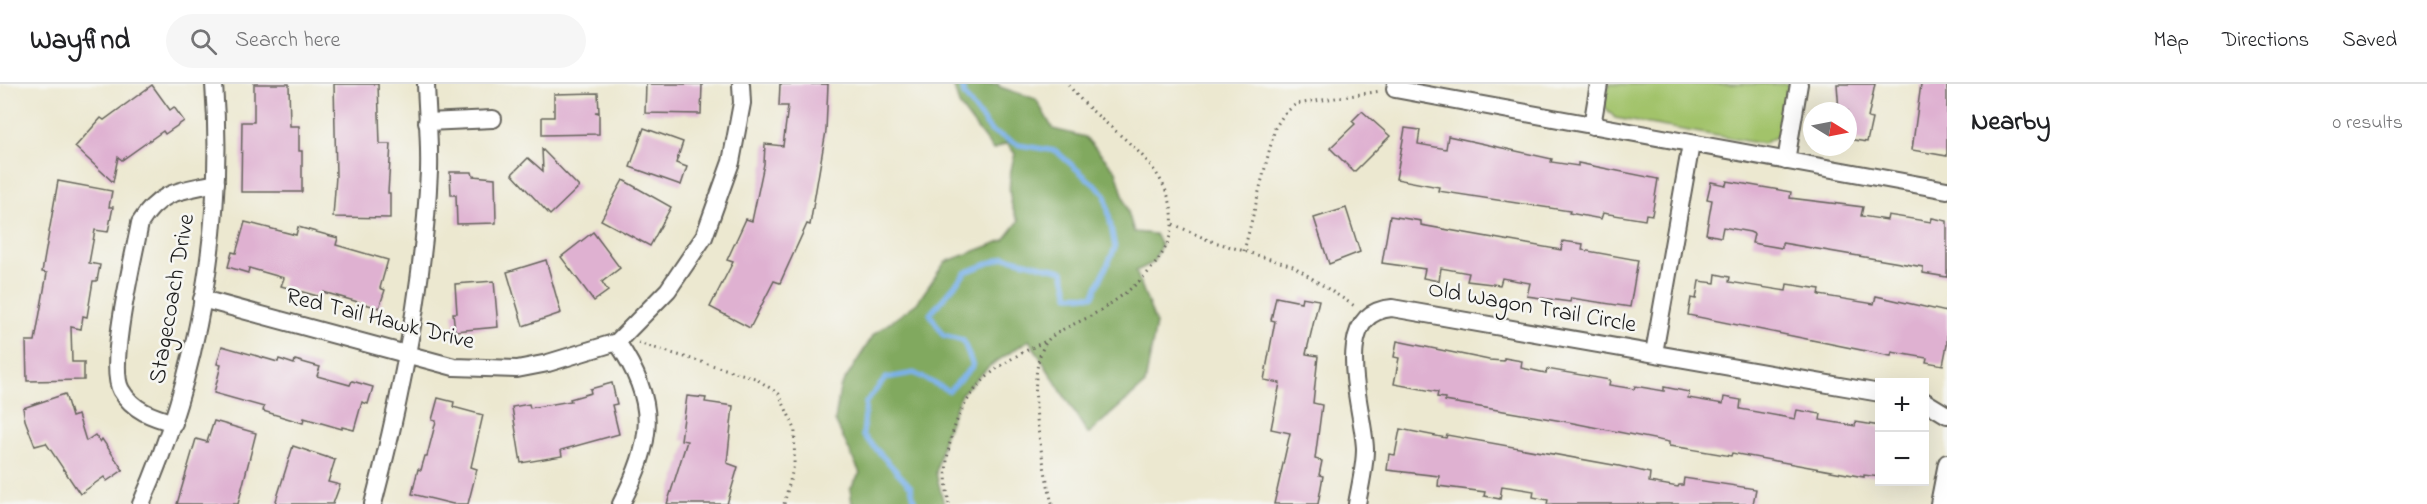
<!DOCTYPE html>
<html lang="en">
<head>
<meta charset="utf-8">
<style>
	:root { --surface:#fff; --page:#f6f6f6; --text:#202124; --muted:#757577; --line:#e0e0e0 }
	body { margin:0; font-family:"Indie Flower",sans-serif; background:var(--page); color:var(--text) }
	.controls { position:absolute; right:18px; bottom:18px; display:grid; overflow:hidden; border-radius:0px; box-shadow:0 6px 24px #0002 }
	.controls button { width:54px; height:54px; display:grid; place-items:center; padding:0; border:0; border-bottom:2px solid var(--line); background:var(--surface); color:var(--text); font:30px sans-serif }
	.compass { position:absolute; left:1803px; top:18px; width:54px; height:54px; border-radius:50%; background:var(--surface); box-shadow:0 6px 24px #0002; rotate:100deg }
	.list { margin:0; padding:0; list-style:none }
	h2 { display:flex; justify-content:space-between; align-items:center; height:78px; margin:0; padding:0 24px; font-size:26px }
	h2 small { font-size:20px; font-weight:400; color:var(--muted) }
	.icon { flex:none; width:33px; height:33px; fill:none; stroke:currentColor; stroke-width:2; stroke-linecap:round; stroke-linejoin:round }
	.map { position:relative; flex:none; width:1947px; height:420px; overflow:hidden }
	header { display:flex; align-items:center; gap:36px; box-sizing:border-box; height:84px; padding:0 30px; background:var(--surface); border-bottom:2px solid var(--line) }
	header strong { font-size:28px }
	nav { display:flex; gap:33px; margin-inline-start:auto; font-size:21px }
	.search { width:420px; height:54px; background:var(--page); display:flex; align-items:center; gap:15px; box-sizing:border-box; padding:0 21px; border-radius:33px; color:var(--muted); font-size:22px }
	main { display:flex }
	aside { flex:1; background:var(--surface) }
	.map>svg:first-child { display:block }
	.green { fill:#a2c36b; stroke:#5f7044; stroke-width:1.5 }
	.forest { fill:#81a95f; stroke:#4e623e; stroke-width:1.5 }
	.lines { fill:none; stroke-linecap:round; stroke-linejoin:round }
	.stream { stroke:#7ab1e9; stroke-width:5 }
	.building { fill:#dfb1d1 }
	.minor-casing { stroke:#65635b; stroke-width:20 }
	.path { stroke:#65635b; stroke-width:3; stroke-dasharray:1.5 4.5; stroke-linecap:butt }
	.minor { stroke:#fff; stroke-width:16 }
	.labels { text-anchor:middle; dominant-baseline:central; stroke-width:5; stroke-linejoin:round; paint-order:stroke }
	.street-label { font-size:24px; fill:#1c1c1c; stroke:#f6f6f2 }
</style>
</head>
<body>
<header>
<strong>Wayfind</strong>
<div class="search"><svg class="icon" aria-label="search" viewBox="0 0 24 24"><circle cx="10" cy="10" r="6"/><path d="M15 15l6 6"/></svg>Search here</div>
<nav><a>Map</a><a>Directions</a><a>Saved</a></nav>
</header>
<main>
<div class="map">
<svg width="1947" height="420" viewBox="0 0 1947 420">
	<rect width="100%" height="100%" fill="#f6f6f2"/>
	<filter id="ink" filterUnits="userSpaceOnUse"><feTurbulence type="fractalNoise" baseFrequency=".0167" numOctaves="2"/><feDisplacementMap in="SourceGraphic" scale="12" xChannelSelector="R" yChannelSelector="G"/><feConvolveMatrix kernelMatrix="1 2 1 2 8 2 1 2 1" color-interpolation-filters="sRGB"/></filter>
	<filter id="wash" filterUnits="userSpaceOnUse"><feTurbulence type="fractalNoise" baseFrequency=".008" numOctaves="4" result="noise"/><feDisplacementMap in="SourceGraphic" scale="24" xChannelSelector="R" yChannelSelector="G"/><feGaussianBlur stdDeviation="1.35" result="paint"/><feColorMatrix in="noise" values="0 0 0 0 0 0 0 0 0 0 0 0 0 0 0 0 0 1.4 0 .05"/><feComposite in="paint" operator="in"/></filter>
	<g filter="url(#wash)">
		<rect width="100%" height="100%" fill="#ece8d0"/>
		<polygon class="green" points="1608,0 1787,0 1788,3 1779,51 1763,60 1615,34 1604,22"/>
		<path class="forest" d="M953 0H998L1000 3 1036 15 1053 45 1085 53 1116 87 1134 148 1155 150 1161 161 1153 179 1136 187 1156 240 1145 300 1088 350 1029 256 991 281 961 310 944 353 936 389 944 420H852L850 405 860 389 835 337 840 304 874 250 917 219 945 178 1004 156 1019 137C1006 119 1008 92 1015 70L1007 59 993 66 959 21Z"/>
		<g class="lines">
			<polyline class="stream" points="915,420 911,403 863,351 866,318 886,294 914,289 949,307 973,282 963,256 943,251 930,230 966,188 1005,173 1063,187 1069,211 1093,212 1115,164 1105,110 1056,67 1019,61 991,47 964,11 962,0"/>
		</g>
		<g id="blocks">
			<g class="building">
				<polygon points="254,0 289,0 290,42 299,42 299,67 302,67 302,108 241,108 242,38 254,38"/>
				<polygon points="334,0 378,0 380,60 391,60 388,109 390,109 390,134 333,133 336,92"/>
				<polygon points="646,0 702,0 701,30 645,29"/>
				<polygon points="780,0 828,0 826,47 810,141 807,140 780,199 774,197 750,244 710,223 733,178 727,176 746,135 752,137 764,80 765,60 783,62 788,22 779,22"/>
				<polygon points="1837,0 1875,0 1868,34 1872,35 1867,58 1848,55 1848,27 1839,27"/>
				<polygon points="1921,0 1947,0 1947,72 1912,66"/>
				<polygon points="152,1 170,26 174,23 184,37 165,50 163,47 122,76 118,73 113,98 75,63 101,34 104,36"/>
				<polygon points="598,9 599,28 595,28 599,29 599,50 542,51 542,33 554,33 554,10"/>
				<polygon points="1362,27 1390,52 1354,88 1330,64 1355,40 1352,37"/>
				<polygon points="644,44 683,58 676,79 687,83 681,101 630,83"/>
				<polygon points="1405,44 1420,46 1418,60 1446,65 1448,52 1552,75 1551,78 1578,82 1578,79 1658,95 1652,131 1646,130 1645,136 1603,129 1601,135 1569,129 1570,127 1438,107 1439,103 1396,95"/>
				<polygon points="542,65 579,103 550,131 512,90 528,74 543,87"/>
				<polygon points="450,88 472,88 473,92 495,94 496,139 457,140 456,111 451,111"/>
				<polygon points="623,96 671,123 650,162 601,136"/>
				<polygon points="58,97 112,107 109,123 113,123 108,148 95,146 89,179 100,181 97,197 93,197 87,233 83,232 81,245 71,243 72,278 84,278 84,296 27,297 26,257 35,257 47,189 42,188"/>
				<polygon points="1727,97 1791,108 1790,114 1863,123 1861,132 1887,136 1888,131 1931,138 1932,134 1947,137 1947,193 1923,189 1923,183 1782,159 1782,164 1752,159 1754,150 1750,148 1723,143 1721,153 1706,150 1712,116 1707,115 1711,98 1726,101"/>
				<polygon points="1346,124 1360,168 1329,180 1314,134"/>
				<polygon points="1390,132 1421,137 1421,141 1561,166 1563,157 1583,160 1582,166 1638,176 1630,223 1571,214 1570,218 1527,212 1530,199 1502,194 1500,201 1467,197 1469,189 1441,184 1439,197 1423,194 1425,185 1382,179"/>
				<polygon points="245,138 296,151 298,143 338,154 336,161 388,176 380,204 385,206 379,224 323,208 321,213 281,202 284,194 249,184 248,189 228,183 232,168 236,169"/>
				<polygon points="593,148 620,184 602,198 608,207 594,217 561,173"/>
				<polygon points="546,176 561,229 523,242 507,188"/>
				<polygon points="1716,190 1730,193 1729,198 1786,207 1787,200 1820,205 1819,211 1874,220 1876,212 1947,228 1947,261 1943,281 1926,278 1927,274 1892,268 1891,272 1688,231 1691,214 1696,215 1699,197 1715,199"/>
				<polygon points="494,197 498,243 455,247 453,229 457,229 455,200"/>
				<polygon points="1276,213 1301,218 1302,213 1319,216 1306,270 1318,272 1313,319 1322,321 1315,375 1322,377 1319,391 1323,392 1318,420 1274,420 1290,349 1271,345 1280,299 1264,296 1275,237 1271,236"/>
				<polygon points="1397,257 1489,276 1504,277 1504,274 1522,277 1521,284 1546,289 1547,285 1610,296 1609,301 1634,305 1635,302 1664,307 1664,303 1689,308 1688,314 1723,320 1724,313 1741,316 1740,325 1795,335 1797,326 1821,330 1820,336 1855,342 1856,338 1880,342 1880,393 1864,391 1864,393 1732,369 1731,372 1684,364 1669,362 1669,358 1568,338 1445,317 1445,314 1437,313 1438,308 1394,300 1399,274 1394,273"/>
				<polygon points="222,262 278,278 279,275 294,280 295,276 320,283 317,292 350,301 352,297 373,303 368,320 362,318 354,346 342,343 342,345 304,334 303,339 263,327 264,323 214,309 221,281 217,280"/>
				<polygon points="612,299 617,320 612,321 619,350 561,366 562,372 521,379 512,323 529,320 530,324 571,317 570,315 591,309 590,305"/>
				<polygon points="65,310 72,333 78,331 86,357 95,351 100,358 102,355 123,386 107,397 104,393 80,410 46,359 35,362 25,336 23,324"/>
				<polygon points="687,312 706,314 705,318 733,322 727,379 738,383 727,420 667,420 687,357 681,356"/>
				<polygon points="438,314 454,318 453,323 483,331 471,383 477,385 468,420 453,420 412,410 418,385 421,386 425,372 427,372 436,337 432,336"/>
				<polygon points="214,337 256,349 238,420 177,420 196,355 207,358"/>
				<polygon points="1400,345 1446,354 1447,351 1619,382 1650,389 1649,398 1678,403 1679,401 1683,401 1684,394 1756,405 1753,420 1547,420 1548,416 1533,413 1534,407 1502,402 1500,415 1484,412 1485,408 1438,402 1439,392 1387,386 1389,370 1395,371"/>
				<polygon points="293,362 335,376 328,398 340,401 333,420 275,420"/>
			</g>
		</g>
	</g>
	<g filter="url(#ink)">
		<use href="#blocks" fill-opacity="0" stroke="#65635b" stroke-width="1.5"/>
		<g class="lines">
			<defs>
				<g id="minor">
					<polyline points="1396,0 1395,5 1947,106"/>
					<polyline points="427,38 493,35"/>
					<polyline points="1592,42 1599,0"/>
					<polyline points="1786,77 1799,0"/>
					<polyline points="202,215 454,283 517,285 548,279 617,258 668,206 704,153 731,78 742,19 741,0"/>
					<path d="M617 258C659 319 653 357 621 420"/>
					<polyline points="1654,269 1691,60"/>
					<polyline points="1924,317 1947,331"/>
					<path d="M174 339C153 333 133 327 121 306 107 281 134 172 140 139 160 106 181 107 216 99"/>
					<path d="M141 420C198 292 225 140 214 0"/>
					<path d="M373 420C402 311 424 200 429 87 430 58 427 29 426 0"/>
					<path d="M1357 420C1360 402 1365 383 1365 365 1364 326 1328 229 1392 224L1880 309"/>
					<polyline points="1939,420 1947,379"/>
				</g>
			</defs>
			<use href="#minor" class="minor-casing"/>
			<g class="path">
				<polyline points="1173,140 1208,156 1293,182 1356,223"/>
				<polyline points="1244,167 1275,44 1284,30 1296,20 1381,7"/>
				<polyline points="638,259 755,294 779,310 795,345 794,381 784,420"/>
				<path d="M949 420C940 375 953 323 988 292 1006 276 1027 266 1048 256"/>
				<path d="M1052 420C1044 383 1021 285 1049 255 1058 246 1077 239 1089 233 1129 210 1187 168 1169 115 1152 63 1098 42 1068 0"/>
			</g>
			<use href="#minor" class="minor"/>
		</g>
	</g>
	<g class="labels">
		<g class="street-label">
			<text transform="translate(173 215) rotate(-80)">Stagecoach Drive</text>
			<text transform="translate(1532 224) rotate(10)">Old Wagon Trail Circle</text>
			<text transform="translate(380 236) rotate(14)">Red Tail Hawk Drive</text>
		</g>
	</g>
</svg>
<div class="controls">
<button>+</button>
<button>−</button>
</div>
<svg class="compass" viewBox="-18 -18 36 36"><path d="M0-13l5 13h-10z" fill="#e53935"/><path d="M0 13l5-13h-10z" fill="#757577"/></svg>
</div>
<aside>
<h2>Nearby<small>0 results</small></h2>
<ul class="list">
</ul>
</aside>
</main>
</body>
</html>
